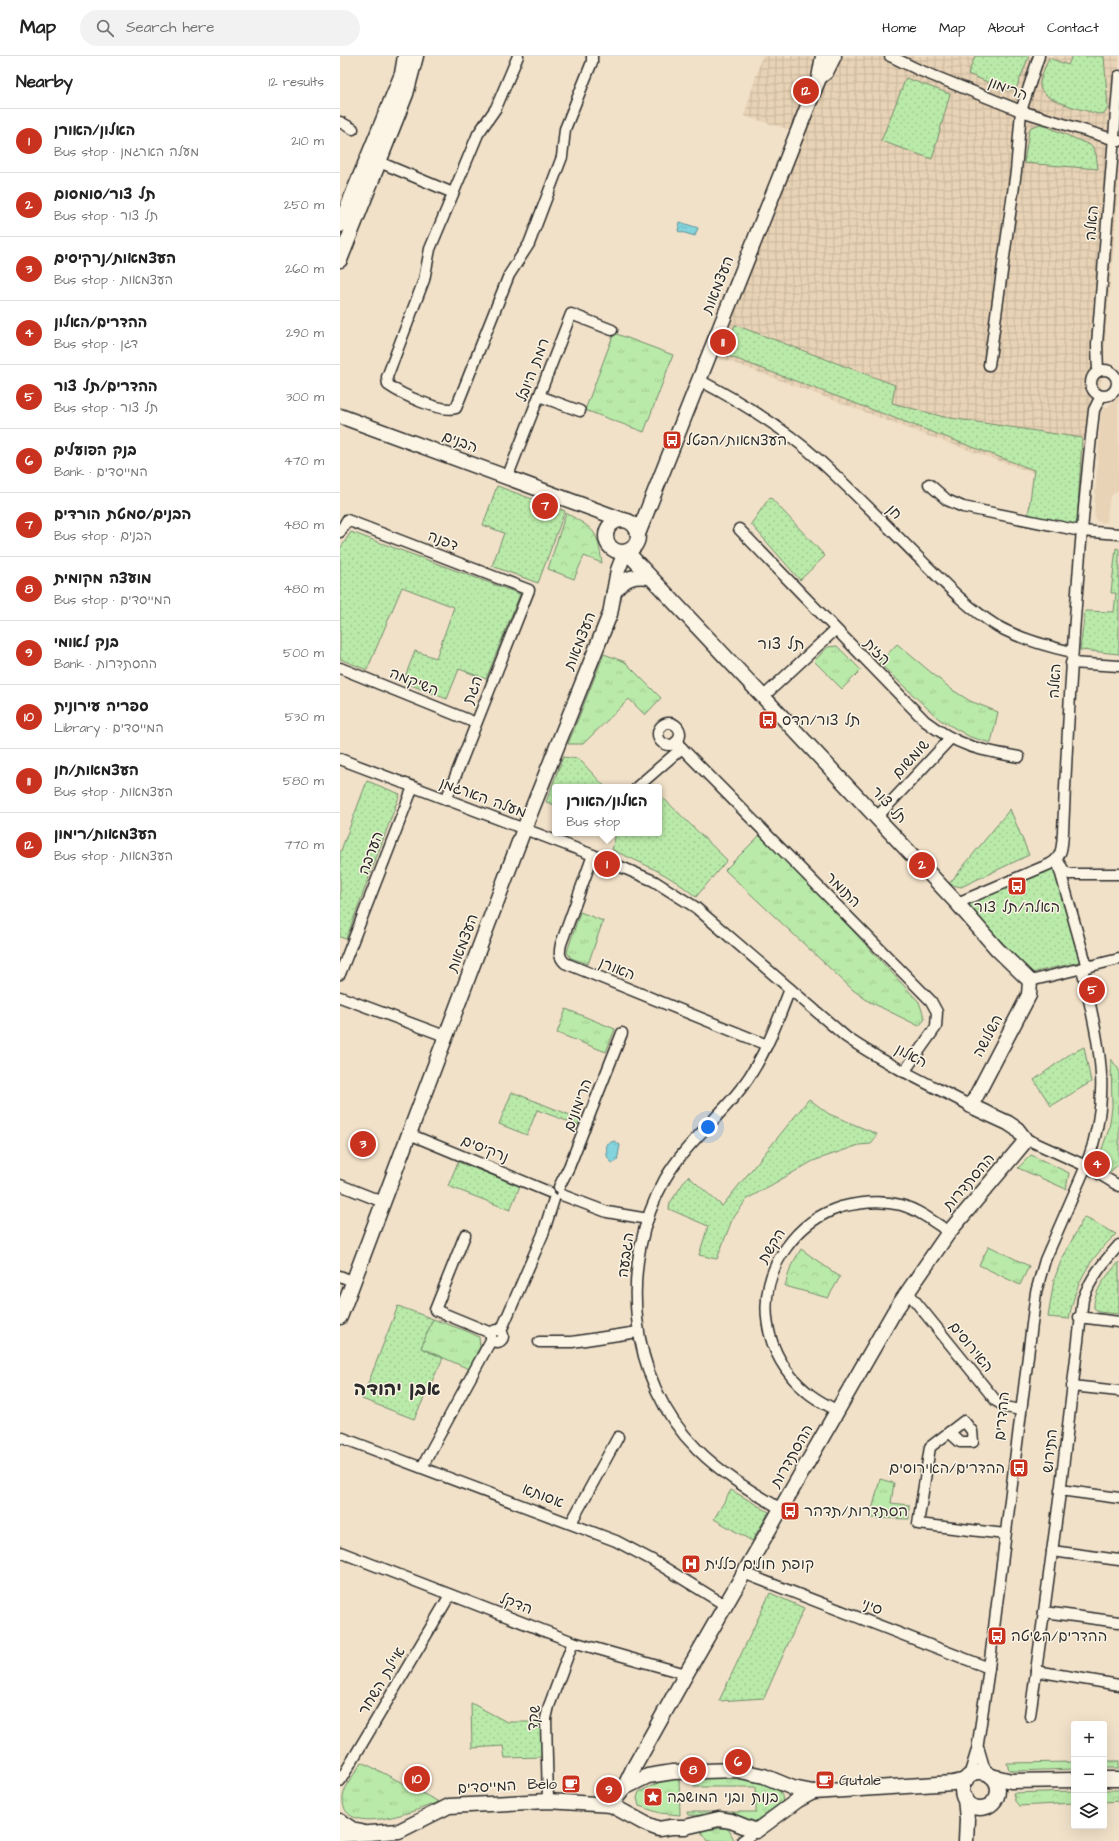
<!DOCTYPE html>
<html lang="en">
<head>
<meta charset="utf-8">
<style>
	:root { --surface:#fff; --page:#f2f2f2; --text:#222; --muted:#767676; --line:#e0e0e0; --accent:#c8321e }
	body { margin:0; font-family:"Architects Daughter","Playpen Sans Hebrew",sans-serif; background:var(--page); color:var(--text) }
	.controls { position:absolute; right:12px; bottom:12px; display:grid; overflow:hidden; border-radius:4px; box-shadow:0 4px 16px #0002 }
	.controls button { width:36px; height:36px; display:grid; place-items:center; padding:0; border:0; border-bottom:1px solid var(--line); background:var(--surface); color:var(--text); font:20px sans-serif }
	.you { position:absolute; left:368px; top:1071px; width:14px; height:14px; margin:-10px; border:3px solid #fff; border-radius:50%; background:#1a73e8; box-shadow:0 0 0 6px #1a73e833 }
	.badge { display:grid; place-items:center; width:26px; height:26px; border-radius:50%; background:var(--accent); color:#fff; font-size:13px; font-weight:700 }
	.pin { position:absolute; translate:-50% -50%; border:2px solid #fff; box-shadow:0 1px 4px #0006 }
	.popup { position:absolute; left:212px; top:728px; width:110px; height:52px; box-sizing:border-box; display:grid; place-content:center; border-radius:4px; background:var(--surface); filter:drop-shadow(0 1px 3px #0005); font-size:13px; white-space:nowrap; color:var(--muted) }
	.popup b { font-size:15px; color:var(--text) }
	.popup::after { content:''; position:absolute; left:50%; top:100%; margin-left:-8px; border:8px solid transparent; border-top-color:var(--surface) }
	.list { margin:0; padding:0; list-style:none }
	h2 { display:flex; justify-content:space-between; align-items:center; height:52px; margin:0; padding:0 16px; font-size:17px }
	h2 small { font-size:13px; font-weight:400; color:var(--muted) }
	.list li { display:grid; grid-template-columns:26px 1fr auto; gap:12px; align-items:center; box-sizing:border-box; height:64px; padding:0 16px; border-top:1px solid var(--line) }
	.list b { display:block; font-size:15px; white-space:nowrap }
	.list p { margin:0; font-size:13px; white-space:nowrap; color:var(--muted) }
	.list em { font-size:13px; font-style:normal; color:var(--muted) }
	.icon { flex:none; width:22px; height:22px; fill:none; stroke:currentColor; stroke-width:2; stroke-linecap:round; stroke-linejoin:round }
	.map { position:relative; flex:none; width:779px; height:1785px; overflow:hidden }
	header { display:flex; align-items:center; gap:24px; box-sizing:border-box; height:56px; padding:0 20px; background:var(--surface); border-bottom:1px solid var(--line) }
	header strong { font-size:19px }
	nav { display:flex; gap:22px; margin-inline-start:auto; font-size:14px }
	.search { width:280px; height:36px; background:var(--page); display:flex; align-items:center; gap:10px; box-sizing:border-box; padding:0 14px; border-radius:22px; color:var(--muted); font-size:15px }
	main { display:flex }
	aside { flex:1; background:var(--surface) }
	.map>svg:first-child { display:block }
	.built { fill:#e9d3b6 }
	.industrial { fill:url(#industrial-grid) }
	.grass { fill:url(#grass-dots); stroke:#728a6a }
	.forest { fill:url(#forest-crowns); stroke:#728a6a }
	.park { fill:url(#park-tufts); stroke:#728a6a }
	.water { fill:url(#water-ripples); stroke:#609096 }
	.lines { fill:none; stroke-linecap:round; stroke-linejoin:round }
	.street-casing { stroke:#2b2b2b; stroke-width:13 }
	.secondary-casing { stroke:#2b2b2b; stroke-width:17 }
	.street { stroke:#fcf5e5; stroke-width:10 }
	.secondary { stroke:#fcf5e5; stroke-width:14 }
	.labels { text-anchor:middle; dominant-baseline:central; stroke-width:3; stroke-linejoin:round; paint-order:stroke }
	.street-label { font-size:15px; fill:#2b2b2b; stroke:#fcf5e5 }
	.poi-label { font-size:15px; fill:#2b2b2b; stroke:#fcf5e5; text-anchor:start }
	.neighbourhood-label { font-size:16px; fill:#2b2b2b; stroke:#fcf5e5 }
	.district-label { font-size:19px; font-weight:bold; fill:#2b2b2b; stroke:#fcf5e5 }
</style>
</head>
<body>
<header>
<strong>Map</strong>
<div class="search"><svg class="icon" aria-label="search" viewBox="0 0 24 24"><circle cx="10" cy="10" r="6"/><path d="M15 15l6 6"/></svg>Search here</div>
<nav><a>Home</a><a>Map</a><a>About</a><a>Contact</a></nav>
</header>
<main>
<aside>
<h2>Nearby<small>12 results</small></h2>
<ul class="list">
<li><span class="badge">1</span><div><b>האלון/האורן</b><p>Bus stop · מעלה הארגמן</p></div><em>210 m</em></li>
<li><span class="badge">2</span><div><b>תל צור/סומסום</b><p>Bus stop · תל צור</p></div><em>250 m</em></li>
<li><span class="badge">3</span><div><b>העצמאות/נרקיסים</b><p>Bus stop · העצמאות</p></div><em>260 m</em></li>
<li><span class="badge">4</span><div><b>ההדרים/האלון</b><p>Bus stop · דגן</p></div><em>290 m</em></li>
<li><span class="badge">5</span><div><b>ההדרים/תל צור</b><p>Bus stop · תל צור</p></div><em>300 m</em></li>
<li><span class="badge">6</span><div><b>בנק הפועלים</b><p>Bank · המייסדים</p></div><em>470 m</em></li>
<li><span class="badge">7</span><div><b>הבנים/סמטת הורדים</b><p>Bus stop · הבנים</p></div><em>480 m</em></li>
<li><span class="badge">8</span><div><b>מועצה מקומית</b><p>Bus stop · המייסדים</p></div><em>480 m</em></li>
<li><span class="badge">9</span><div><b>בנק לאומי</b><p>Bank · ההסתדרות</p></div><em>500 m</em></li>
<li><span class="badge">10</span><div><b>ספריה עירונית</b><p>Library · המייסדים</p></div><em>530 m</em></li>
<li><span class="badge">11</span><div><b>העצמאות/חן</b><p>Bus stop · העצמאות</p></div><em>580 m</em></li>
<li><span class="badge">12</span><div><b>העצמאות/רימון</b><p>Bus stop · העצמאות</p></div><em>770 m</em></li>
</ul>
</aside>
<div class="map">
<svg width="779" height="1785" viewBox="0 0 779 1785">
	<defs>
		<pattern id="industrial-grid" width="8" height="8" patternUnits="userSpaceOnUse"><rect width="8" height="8" fill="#e9d3b6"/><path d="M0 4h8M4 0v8" fill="none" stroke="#c8b59d"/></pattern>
		<pattern id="grass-dots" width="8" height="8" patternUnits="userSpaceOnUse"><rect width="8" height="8" fill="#baeaa9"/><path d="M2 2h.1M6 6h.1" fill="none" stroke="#a0c992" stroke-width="1.8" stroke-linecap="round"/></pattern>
		<pattern id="forest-crowns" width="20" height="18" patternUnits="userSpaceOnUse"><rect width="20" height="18" fill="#baeaa9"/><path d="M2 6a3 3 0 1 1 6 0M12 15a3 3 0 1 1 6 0" fill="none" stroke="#a0c992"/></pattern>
		<pattern id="park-tufts" width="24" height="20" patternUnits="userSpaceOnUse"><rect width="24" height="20" fill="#baeaa9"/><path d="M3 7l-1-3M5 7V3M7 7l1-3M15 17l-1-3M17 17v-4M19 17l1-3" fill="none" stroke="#a0c992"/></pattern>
		<pattern id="water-ripples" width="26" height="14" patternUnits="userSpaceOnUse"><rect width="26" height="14" fill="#83d4dd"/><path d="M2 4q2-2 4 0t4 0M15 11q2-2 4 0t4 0" fill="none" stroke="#71b6be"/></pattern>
	</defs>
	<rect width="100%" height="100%" fill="#f1e1c9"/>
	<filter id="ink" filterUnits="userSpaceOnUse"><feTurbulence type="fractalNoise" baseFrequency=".025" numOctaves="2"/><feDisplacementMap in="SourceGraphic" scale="8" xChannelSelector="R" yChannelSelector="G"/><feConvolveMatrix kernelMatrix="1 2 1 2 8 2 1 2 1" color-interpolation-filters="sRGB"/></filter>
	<g filter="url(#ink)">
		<polygon class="built" points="778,341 779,433 770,441 766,466 762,467 756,465 754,456 761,356"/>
		<polygon class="industrial" points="422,0 779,0 779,128 751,437 591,381 378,301 464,78 404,60"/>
		<g class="grass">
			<polygon points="635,0 689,0 676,33 667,34 628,18"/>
			<path d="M732 0H764L768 52 765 57 758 58C745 54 700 45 700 29 700 20 706 10 709 2L728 9Z"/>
			<polygon points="566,22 610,38 592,103 541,85"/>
			<polygon points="701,68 752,90 756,98 758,113 684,107 689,75 691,71"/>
			<polygon points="395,269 555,329 552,347 604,361 742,382 737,470 688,461 694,414 383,298"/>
			<polygon points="157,430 225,455 198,527 152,510 164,477 143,469"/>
			<polygon points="430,441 485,500 460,524 411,468"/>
			<polygon points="11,476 180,538 146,623 119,613 107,643 63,626 75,595 96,602 114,551 62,531 27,614 0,603 0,493"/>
			<polygon points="776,492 779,493 779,598 740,594 745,555 774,556 776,537 771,537"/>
			<polygon points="223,701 239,703 265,731 215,731 215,749 206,746"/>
			<polygon points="27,725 60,738 6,883 0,881 0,797"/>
			<path d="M319 738 387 804 356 841C331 819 302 807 272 794L276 777H319Z"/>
			<polygon points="670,753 689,799 621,831 609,828"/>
			<polygon points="715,811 743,905 691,917 626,848"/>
			<polygon points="744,991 751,1026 711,1050 694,1024 730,998"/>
			<polygon points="172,1036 240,1063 238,1069 197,1054 187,1079 159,1068"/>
			<polygon points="469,1043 489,1058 537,1078 531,1088 519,1089 473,1105 407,1143 392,1164 377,1203 359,1199 368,1170 329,1153 330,1147 348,1120 382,1150"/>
			<polygon points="118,1106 180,1130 170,1154 108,1130"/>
			<path d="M744 1161 776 1178C749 1204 736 1225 729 1263L708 1261 714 1224 721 1205Z"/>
			<path d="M779 1206V1258L759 1256 754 1252C753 1235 768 1218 779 1206Z"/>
			<polygon points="58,1250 93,1263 81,1292 103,1302 74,1363 22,1343"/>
			<polygon points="391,1434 429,1456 412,1485 374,1463"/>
			<polygon points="430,1537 464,1552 424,1642 379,1645"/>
			<polygon points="131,1647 167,1666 200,1666 202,1701 165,1702 163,1690 132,1692"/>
		</g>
		<g class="forest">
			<path d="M226 457C255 474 257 473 262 507L244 500 234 523 208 513Z"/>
			<polygon points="461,1193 500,1221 488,1242 445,1230 451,1210"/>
			<polygon points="764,1734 779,1734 779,1745 764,1746"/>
			<polygon points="734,1735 734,1747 679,1750 675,1745 673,1737"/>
		</g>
		<g class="park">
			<polygon points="274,277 333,299 304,376 245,354"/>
			<polygon points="557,588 611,633 630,645 658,656 651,687 630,681 599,663 539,607"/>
			<polygon points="497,590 521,614 502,633 474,605 488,591"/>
			<polygon points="264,598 285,606 321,642 305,659 289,643 243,688 228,688"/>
			<polygon points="422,777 579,946 585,963 579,970 528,945 513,934 385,814"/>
			<polygon points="240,856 263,865 248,908 231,902 227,896"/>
			<polygon points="226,953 275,973 266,996 217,977"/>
			<polygon points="771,1003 779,1014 779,1108 766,1119 756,1110 769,1073 772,1051"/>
			<polygon points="691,1099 729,1117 726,1133 678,1112"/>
			<polygon points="649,1190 689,1210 680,1229 639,1209"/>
			<polygon points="93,1263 129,1276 139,1281 140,1291 129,1313 81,1292"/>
			<polygon points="540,1423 554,1427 551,1447 569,1449 569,1463 530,1462"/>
			<rect x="764" y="1705" width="15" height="7"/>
			<path d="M22 1706 99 1746C80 1753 0 1785 3 1741 5 1729 16 1716 22 1706Z"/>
			<polygon points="734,1706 734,1713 675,1715 669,1714 667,1707"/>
			<polygon points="354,1719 406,1719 438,1732 442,1740 443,1747 422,1766 414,1767 392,1760 348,1759 347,1756 416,1756 416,1731 354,1731"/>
			<polygon points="339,1720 340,1759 320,1757 299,1750 297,1742 299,1736 322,1725"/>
			<polygon points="385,1772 389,1774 394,1784 392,1785 367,1785 360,1774"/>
		</g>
		<g class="water">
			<polygon points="340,166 358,172 355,180 338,175"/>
			<path d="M274 1085 280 1089 277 1105 273 1107C266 1104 266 1095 267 1088Z"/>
		</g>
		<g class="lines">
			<defs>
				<g id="street">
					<path d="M178 0 156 52 138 78 90 193 84 224 47 321 48 329C61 338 100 357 116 352L169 219 189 188 222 101 225 73 252 6V0"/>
					<polyline points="550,0 579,14 681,55 779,85"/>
					<polyline points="0,66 13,73"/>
					<polyline points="39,106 113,137"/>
					<polyline points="649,309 676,115 681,55 699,0"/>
					<circle cx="764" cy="327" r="13"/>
					<polyline points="758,315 757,288 779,20"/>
					<path d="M359 324C399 345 447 374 480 405 516 438 550 473 584 507 607 530 629 553 657 570 680 583 706 590 732 596"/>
					<polyline points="199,340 240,355"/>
					<polyline points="167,422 231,258 272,274"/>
					<polyline points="589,428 607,444 623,451 741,475 779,478"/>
					<path d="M399 473 585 665C618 690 638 694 679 701"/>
					<polyline points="0,476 7,464 189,534 106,744"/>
					<polyline points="731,607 779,610"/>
					<polyline points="0,612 136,667"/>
					<polyline points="424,640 495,574"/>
					<circle cx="329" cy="678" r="11"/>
					<polyline points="336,686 591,945 597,956 596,971 564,1016"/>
					<path d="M0 703 253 799 314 825 355 851 506 981C545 1008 589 1028 631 1050"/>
					<polyline points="297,731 342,692"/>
					<polyline points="537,761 610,683"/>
					<path d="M253 799 221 888C219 897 219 901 225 907L427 989"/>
					<polyline points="717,804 747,911"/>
					<polyline points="719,807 725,816 730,818 779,818"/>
					<path d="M617 847 710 808C723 801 722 789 723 776 729 635 738 495 754 354L761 340"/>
					<path d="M742 912C758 987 774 1035 746 1110L779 1130"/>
					<polyline points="0,918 73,731"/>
					<polyline points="690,925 779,903"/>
					<polyline points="0,941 105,980"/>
					<polyline points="69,1078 209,1136"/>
					<polyline points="0,1129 43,1146"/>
					<polyline points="219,1131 229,1111 282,977"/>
					<polyline points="222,1139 267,1156 308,1163"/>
					<polyline points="125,1179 95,1254 151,1277"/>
					<polyline points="0,1220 14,1226"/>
					<polyline points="567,1235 656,1345 666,1351 680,1354"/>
					<polyline points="739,1261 779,1266"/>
					<circle cx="157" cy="1280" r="6"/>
					<polyline points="161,1275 203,1178 214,1143"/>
					<polyline points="199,1286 232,1286 298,1276"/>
					<polyline points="732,1330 779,1335"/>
					<path d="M498 1355C487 1349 476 1344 467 1336 423 1300 413 1237 446 1192 460 1172 479 1158 501 1151 521 1146 541 1144 561 1149 579 1154 594 1166 609 1176"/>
					<polyline points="609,1376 620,1386 633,1386 632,1375 624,1365 590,1391 578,1468 665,1478"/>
					<polyline points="0,1381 276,1485 312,1504 385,1549"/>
					<polyline points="82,1411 151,1284"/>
					<polyline points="720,1434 779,1442"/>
					<path d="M441 1453C411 1435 382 1418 357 1393 287 1323 278 1207 325 1123 345 1088 378 1063 402 1031 424 1002 437 967 450 933"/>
					<polyline points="231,1467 278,1381"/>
					<polyline points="712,1495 779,1504"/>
					<polyline points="0,1496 233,1586 346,1618"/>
					<polyline points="405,1515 411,1520 649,1612"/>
					<polyline points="704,1556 779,1566"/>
					<polyline points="696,1615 779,1629"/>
					<path d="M690 1660 721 1429 743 1243C751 1221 764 1206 779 1189"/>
					<polyline points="639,1694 644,1711 649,1718"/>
					<polyline points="629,1720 637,1694 649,1612 696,1236 705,1204 746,1110 684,1082"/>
					<polyline points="0,1725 110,1539"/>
					<polyline points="208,1745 206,1663 209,1650 233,1586"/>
					<polyline points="402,1785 416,1775"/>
				</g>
				<g id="secondary">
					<polyline points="481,20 486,16 494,0"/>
					<polyline points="0,169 62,18 65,0"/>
					<polyline points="0,204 66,38 76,0"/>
					<polyline points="0,360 283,464"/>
					<circle cx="282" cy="480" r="16"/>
					<polyline points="298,478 479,22 483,0"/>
					<path d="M274 536C285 522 292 519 310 521"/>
					<polyline points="0,1261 184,773 270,558 278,514 285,496"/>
					<circle cx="640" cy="1734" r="18"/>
					<polyline points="651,1720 671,1725 734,1724"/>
					<polyline points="764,1723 779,1723"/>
					<polyline points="284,1732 308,1720 333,1716 396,1714 424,1720 453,1732 473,1736 613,1727 626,1724"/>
					<polyline points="625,1742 627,1763 626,1785"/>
					<polyline points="271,1749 284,1732 293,1713 346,1618 554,1256 609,1176 683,1088 684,1082 677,1073 668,1067 631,1050 689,939 690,925 657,893 617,847 287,496"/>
					<polyline points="0,1765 15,1775 21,1776"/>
					<polyline points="0,1779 59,1775 109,1750 208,1745 271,1749 306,1768 319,1773 331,1771 345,1771 379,1763 391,1765 416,1775 458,1744 473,1736"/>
				</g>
			</defs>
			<use href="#street" class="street-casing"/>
			<use href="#secondary" class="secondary-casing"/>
			<use href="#street" class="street"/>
			<use href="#secondary" class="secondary"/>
		</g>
	</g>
	<defs>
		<symbol id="bus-square" viewBox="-11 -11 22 22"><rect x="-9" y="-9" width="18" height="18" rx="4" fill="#c8321e" stroke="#fcf5e5"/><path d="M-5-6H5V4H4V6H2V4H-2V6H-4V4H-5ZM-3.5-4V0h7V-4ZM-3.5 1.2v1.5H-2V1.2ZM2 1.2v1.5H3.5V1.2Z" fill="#fff"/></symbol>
		<symbol id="hospital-square" viewBox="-11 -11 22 22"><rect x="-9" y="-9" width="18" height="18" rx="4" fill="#c8321e" stroke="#fcf5e5"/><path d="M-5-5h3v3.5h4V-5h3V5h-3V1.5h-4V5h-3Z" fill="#fff"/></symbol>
		<symbol id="cafe-square" viewBox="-11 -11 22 22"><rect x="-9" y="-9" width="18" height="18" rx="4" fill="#c8321e" stroke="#fcf5e5"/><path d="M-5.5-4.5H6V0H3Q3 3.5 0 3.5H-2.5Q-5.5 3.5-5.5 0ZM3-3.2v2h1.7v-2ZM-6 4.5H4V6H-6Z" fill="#fff"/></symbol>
		<symbol id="sight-square" viewBox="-11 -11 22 22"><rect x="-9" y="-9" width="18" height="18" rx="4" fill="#c8321e" stroke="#fcf5e5"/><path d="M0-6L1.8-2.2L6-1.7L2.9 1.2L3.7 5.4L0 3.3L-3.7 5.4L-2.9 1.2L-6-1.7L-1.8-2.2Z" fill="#fff"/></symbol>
	</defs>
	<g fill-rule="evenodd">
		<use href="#bus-square" x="321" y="373" width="22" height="22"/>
		<use href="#bus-square" x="417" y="653" width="22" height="22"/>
		<use href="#bus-square" x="666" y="819" width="22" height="22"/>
		<use href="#bus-square" x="668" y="1401" width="22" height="22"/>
		<use href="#bus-square" x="439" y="1444" width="22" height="22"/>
		<use href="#hospital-square" x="340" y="1497" width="22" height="22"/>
		<use href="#bus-square" x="646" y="1569" width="22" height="22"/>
		<use href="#cafe-square" x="474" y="1713" width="22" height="22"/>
		<use href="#cafe-square" x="220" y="1717" width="22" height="22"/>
		<use href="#sight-square" x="302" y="1730" width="22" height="22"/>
	</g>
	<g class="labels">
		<g class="street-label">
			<text transform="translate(668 33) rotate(21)">הרימון</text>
			<text transform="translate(752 167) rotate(-85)">האלה</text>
			<text transform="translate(378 229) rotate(-68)">העצמאות</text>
			<text transform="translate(193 314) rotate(-69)">רמת היובל</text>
			<text transform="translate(120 386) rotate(20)">הבנים</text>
			<text transform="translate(554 456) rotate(45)">חן</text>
			<text transform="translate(103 485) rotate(21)">דפנה</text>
			<text transform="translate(240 585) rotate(-68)">העצמאות</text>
			<text transform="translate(537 596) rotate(46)">הזית</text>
			<text transform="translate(715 625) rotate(-87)">האלה</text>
			<text transform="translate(74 626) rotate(22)">השיקמה</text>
			<text transform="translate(133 634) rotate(-68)">הגת</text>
			<text transform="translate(571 703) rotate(-47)">שומשום</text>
			<text transform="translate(143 742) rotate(20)">מעלה הארגמן</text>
			<text transform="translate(549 749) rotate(47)">תל צור</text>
			<text transform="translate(31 797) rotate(-69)">הערבה</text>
			<text transform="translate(503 834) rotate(45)">התומר</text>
			<text transform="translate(123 887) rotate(-69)">העצמאות</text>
			<text transform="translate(277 913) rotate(22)">האורן</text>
			<text transform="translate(648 980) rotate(-62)">השלושה</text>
			<text transform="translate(571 1000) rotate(28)">האלון</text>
			<text transform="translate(238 1049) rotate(-69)">הרימונים</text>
			<text transform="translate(145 1093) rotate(22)">נרקיסים</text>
			<text transform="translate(629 1126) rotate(-49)">ההסתדרות</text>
			<text transform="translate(432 1190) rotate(-58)">הקשת</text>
			<text transform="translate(286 1199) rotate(-82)">הגבעה</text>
			<text transform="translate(631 1291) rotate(51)">האירוסים</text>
			<text transform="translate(662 1360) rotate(-84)">ההדרים</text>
			<text transform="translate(710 1395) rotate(-84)">התירוש</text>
			<text transform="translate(452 1400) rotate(-60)">ההסתדרות</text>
			<text transform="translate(203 1440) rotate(21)">אסותא</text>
			<text transform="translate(176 1548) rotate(21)">הדקל</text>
			<text transform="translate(532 1551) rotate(21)">סיני</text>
			<text transform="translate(42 1625) rotate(-59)">איילת השחר</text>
			<text transform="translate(194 1662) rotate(-82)">שקד</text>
			<text transform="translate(147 1731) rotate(-3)">המייסדים</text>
		</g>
		<g class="poi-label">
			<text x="346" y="384">העצמאות/הפטל</text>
			<text x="442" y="664">תל צור/הדס</text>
			<text x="677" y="851" text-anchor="middle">האלה/תל צור</text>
			<text x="665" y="1412" text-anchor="end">ההדרים/האירוסים</text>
			<text x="464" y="1455">הסתדרות/תדהר</text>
			<text x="365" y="1508">קופת חולים כללית</text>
			<text x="671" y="1580">ההדרים/השיטה</text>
			<text x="499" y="1724">Gutale</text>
			<text x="217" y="1728" text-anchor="end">Belo</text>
			<text x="327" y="1741">בנות ובני המושבה</text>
		</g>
		<g class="neighbourhood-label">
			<text x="441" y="588">תל צור</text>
		</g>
		<g class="district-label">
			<text x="57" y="1333">אבן יהודה</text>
		</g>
	</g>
</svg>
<div class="controls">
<button>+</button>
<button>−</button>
<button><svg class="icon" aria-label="layers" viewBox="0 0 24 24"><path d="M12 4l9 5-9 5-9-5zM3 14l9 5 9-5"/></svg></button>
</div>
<div class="you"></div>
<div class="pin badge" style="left:267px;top:808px">1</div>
<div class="popup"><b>האלון/האורן</b>Bus stop</div>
<div class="pin badge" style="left:582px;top:809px">2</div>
<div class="pin badge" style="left:23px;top:1088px">3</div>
<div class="pin badge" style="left:757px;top:1108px">4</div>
<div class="pin badge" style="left:752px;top:934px">5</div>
<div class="pin badge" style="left:398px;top:1706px">6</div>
<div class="pin badge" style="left:205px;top:450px">7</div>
<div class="pin badge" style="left:353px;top:1714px">8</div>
<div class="pin badge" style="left:269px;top:1734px">9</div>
<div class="pin badge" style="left:77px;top:1723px">10</div>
<div class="pin badge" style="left:383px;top:286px">11</div>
<div class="pin badge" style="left:466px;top:35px">12</div>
</div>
</main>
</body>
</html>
